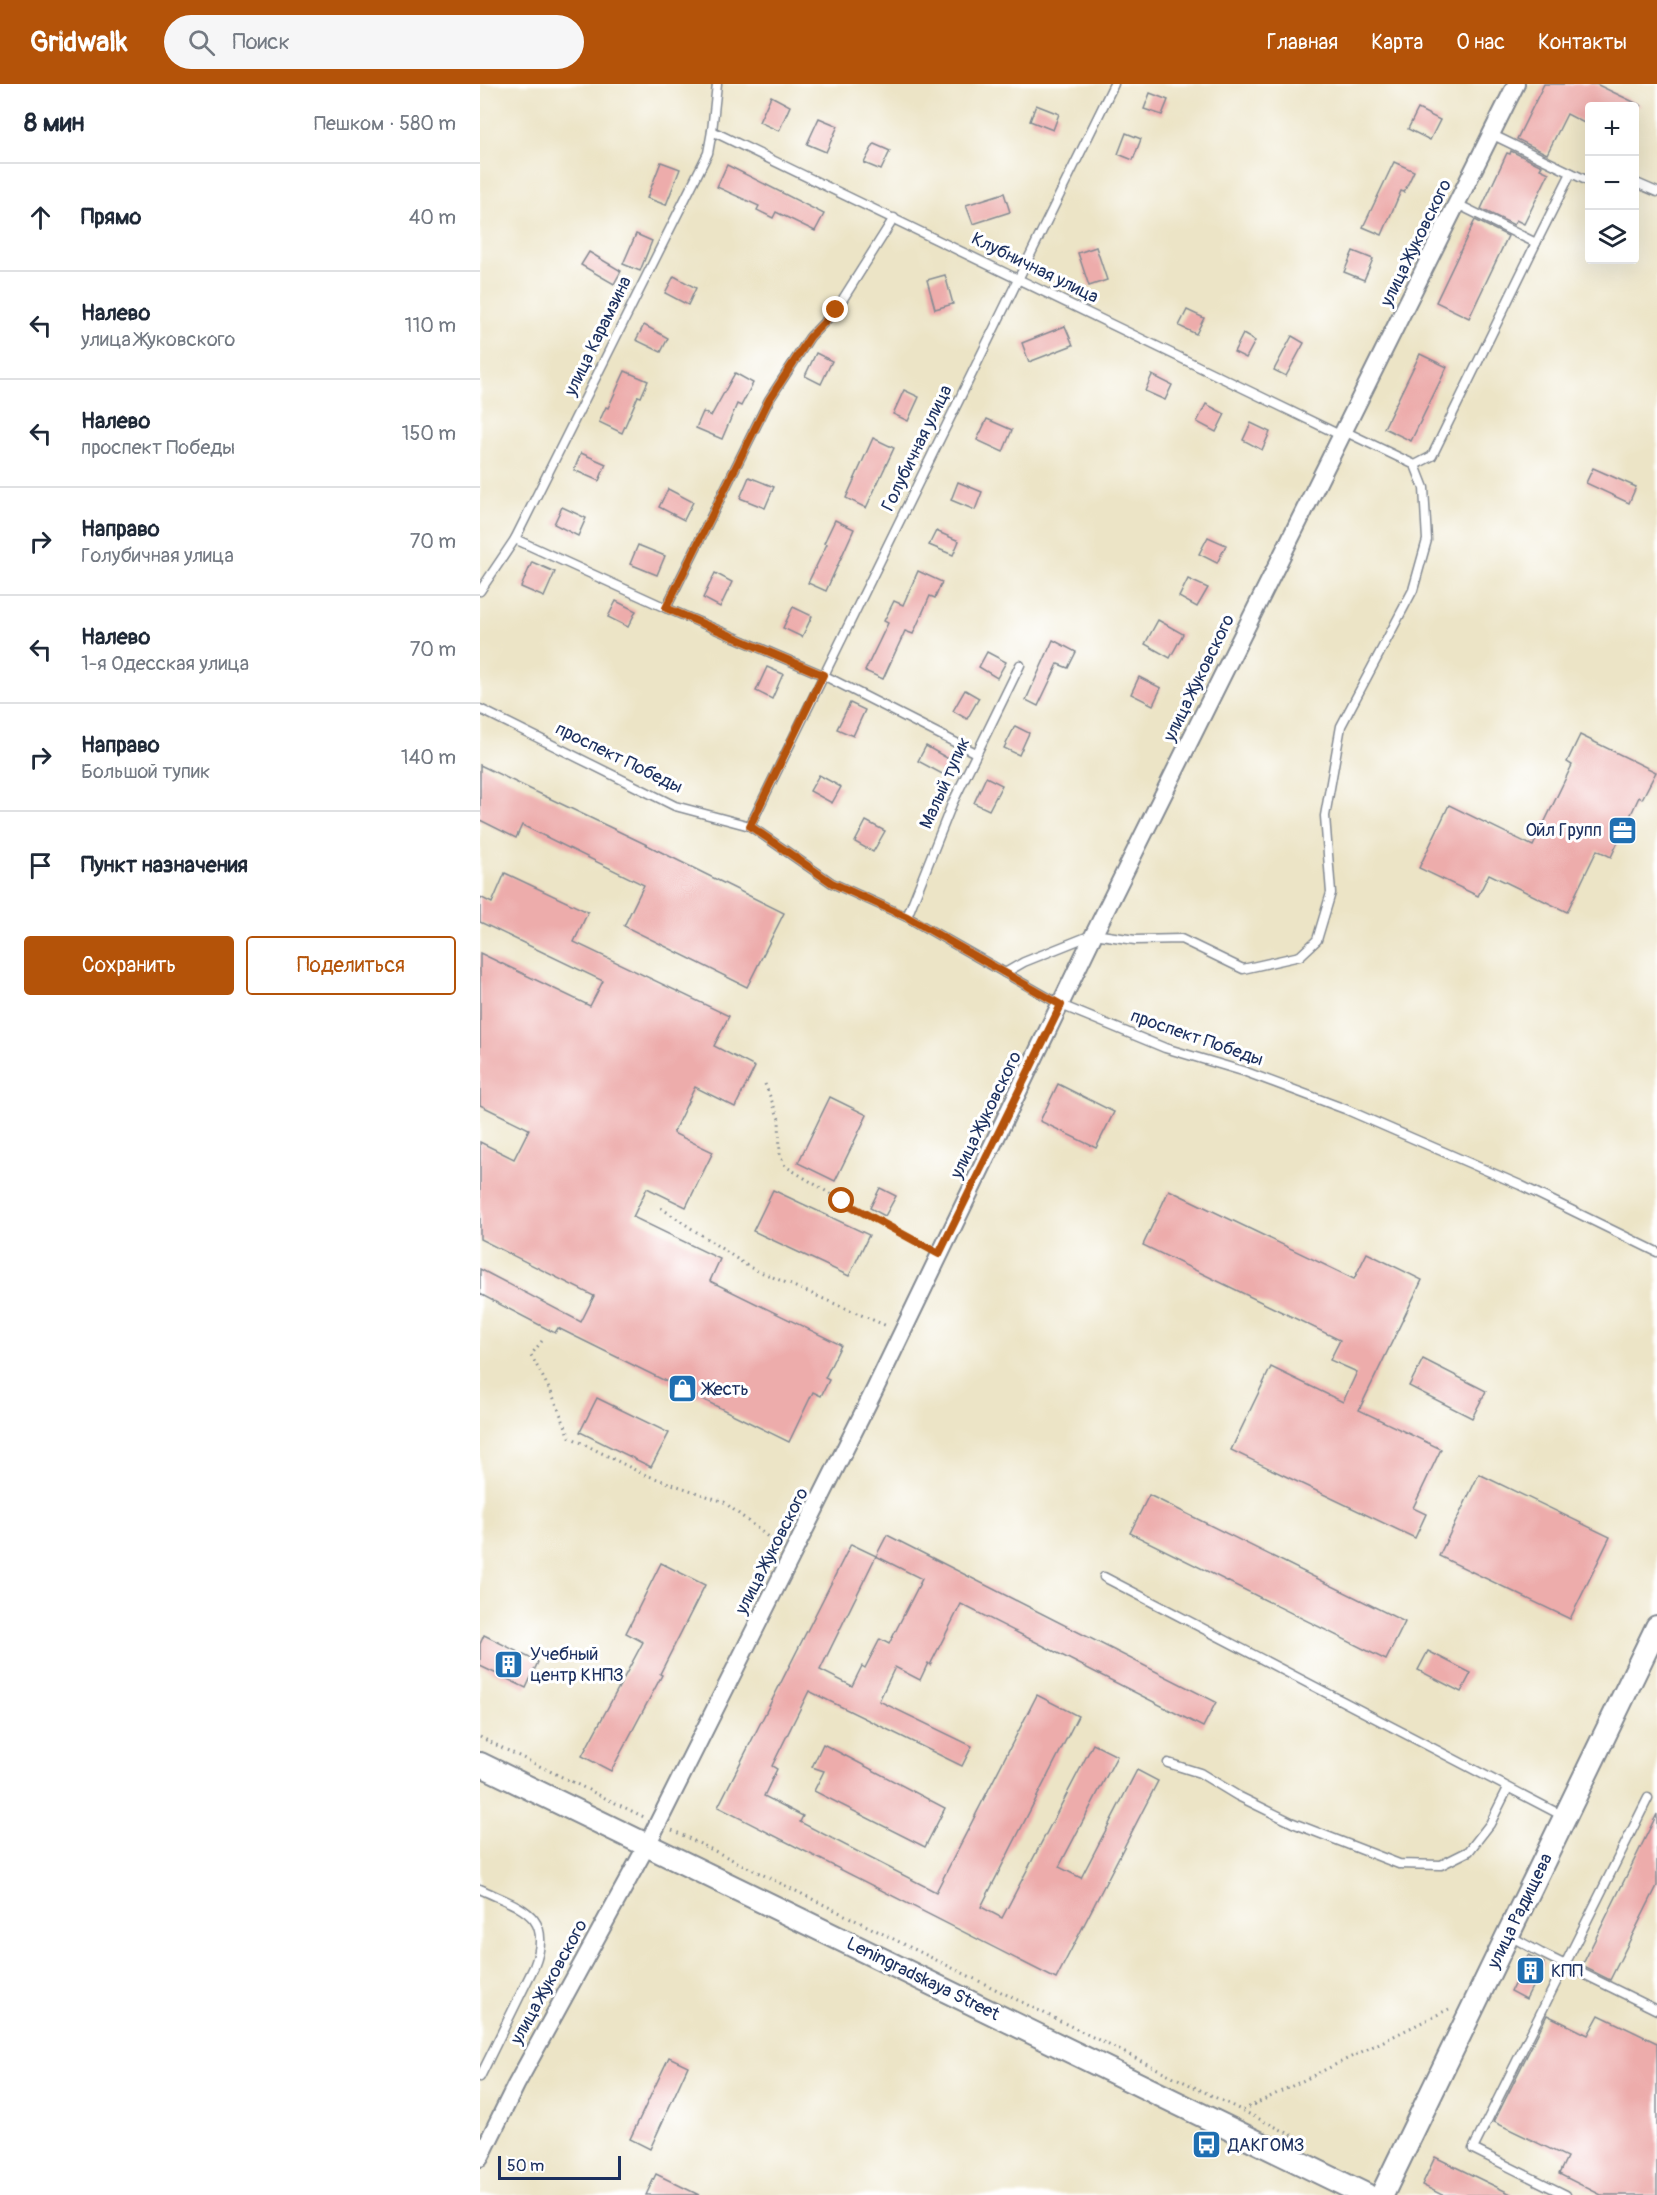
<!DOCTYPE html>
<html lang="ru">
<head>
<meta charset="utf-8">
<style>
	:root { --surface:#fff; --page:#f6f6f7; --text:#1f2937; --muted:#747a83; --line:#e0e1e3; --accent:#b45309 }
	body { margin:0; font-family:Pangolin,sans-serif; background:var(--page); color:var(--text) }
	.controls { position:absolute; right:18px; top:18px; display:grid; overflow:hidden; border-radius:6px; box-shadow:0 6px 24px #0002 }
	.controls button { width:54px; height:54px; display:grid; place-items:center; padding:0; border:0; border-bottom:2px solid var(--line); background:var(--surface); color:var(--text); font:30px sans-serif }
	.scale { position:absolute; left:18px; bottom:15px; width:123px; box-sizing:border-box; padding-left:6px; border:3px solid #1b2f5e; border-top:0; font-size:16px; line-height:21px; white-space:nowrap; color:#1b2f5e; -webkit-text-stroke:4px #fff; paint-order:stroke }
	.stop { position:absolute; width:18px; height:18px; margin:-14px; border:4px solid #b45309; border-radius:50%; background:#fff }
	.stop.end { background:#b45309; border-color:#fff; box-shadow:0 2px 6px #0008 }
	.list { margin:0; padding:0; list-style:none }
	h2 { display:flex; justify-content:space-between; align-items:center; height:78px; margin:0; padding:0 24px; font-size:26px }
	h2 small { font-size:20px; font-weight:400; color:var(--muted) }
	.list li { display:grid; grid-template-columns:39px 1fr auto; gap:18px; align-items:center; box-sizing:border-box; height:108px; padding:0 24px; border-top:2px solid var(--line) }
	.list b { display:block; font-size:22px; white-space:nowrap }
	.list p { margin:0; font-size:20px; white-space:nowrap; color:var(--muted) }
	.list em { font-size:20px; font-style:normal; color:var(--muted) }
	.actions { display:flex; gap:12px; padding:18px 24px }
	.actions a { flex:1; padding:14px 0; border:2px solid var(--accent); border-radius:6px; text-align:center; font-size:21px; color:var(--accent) }
	.actions .main { background:var(--accent); color:#fff }
	.icon { flex:none; width:33px; height:33px; fill:none; stroke:currentColor; stroke-width:2; stroke-linecap:round; stroke-linejoin:round }
	.map { position:relative; flex:none; width:1177px; height:2111px; overflow:hidden }
	header { display:flex; align-items:center; gap:36px; box-sizing:border-box; height:84px; padding:0 30px; background:var(--accent); color:#fff }
	header strong { font-size:28px }
	nav { display:flex; gap:33px; margin-inline-start:auto; font-size:21px }
	.search { width:420px; height:54px; background:var(--page); display:flex; align-items:center; gap:15px; box-sizing:border-box; padding:0 21px; border-radius:33px; color:var(--muted); font-size:22px }
	main { display:flex }
	aside { flex:1; background:var(--surface) }
	.map>svg:first-child { display:block }
	.building { fill:#edacab; fill-rule:evenodd }
	.lines { fill:none; stroke-linecap:round; stroke-linejoin:round }
	.lane-casing { stroke:#848a92; stroke-width:11 }
	.street-casing { stroke:#848a92; stroke-width:20 }
	.secondary-casing { stroke:#848a92; stroke-width:26 }
	.path { stroke:#848a92; stroke-width:3; stroke-dasharray:1.5 4.5; stroke-linecap:butt }
	.lane { stroke:#fff; stroke-width:8 }
	.street { stroke:#fff; stroke-width:16 }
	.secondary { stroke:#fff; stroke-width:22 }
	.route { stroke:#b45309; stroke-width:8 }
	.labels { text-anchor:middle; dominant-baseline:central; stroke-width:6; stroke-linejoin:round; paint-order:stroke }
	.street-label { font-size:18px; fill:#1b2f5e; stroke:#fff }
	.poi-label { font-size:18px; fill:#1b2f5e; stroke:#fff; text-anchor:start }
</style>
</head>
<body>
<header>
<strong>Gridwalk</strong>
<div class="search"><svg class="icon" aria-label="search" viewBox="0 0 24 24"><circle cx="10" cy="10" r="6"/><path d="M15 15l6 6"/></svg>Поиск</div>
<nav><a>Главная</a><a>Карта</a><a>О нас</a><a>Контакты</a></nav>
</header>
<main>
<aside>
<h2>8 мин<small>Пешком · 580 m</small></h2>
<ul class="list">
<li><svg class="icon" aria-label="ahead" viewBox="0 0 24 24"><path d="M12 20V5M6 11l6-6 6 6"/></svg><div><b>Прямо</b></div><em>40 m</em></li>
<li><svg class="icon" aria-label="left" viewBox="0 0 24 24"><path d="M17 20v-9H6M10 6l-5 5 5 5"/></svg><div><b>Налево</b><p>улица Жуковского</p></div><em>110 m</em></li>
<li><svg class="icon" aria-label="left" viewBox="0 0 24 24"><path d="M17 20v-9H6M10 6l-5 5 5 5"/></svg><div><b>Налево</b><p>проспект Победы</p></div><em>150 m</em></li>
<li><svg class="icon" aria-label="right" viewBox="0 0 24 24"><path d="M7 20v-9h11M14 6l5 5-5 5"/></svg><div><b>Направо</b><p>Голубичная улица</p></div><em>70 m</em></li>
<li><svg class="icon" aria-label="left" viewBox="0 0 24 24"><path d="M17 20v-9H6M10 6l-5 5 5 5"/></svg><div><b>Налево</b><p>1-я Одесская улица</p></div><em>70 m</em></li>
<li><svg class="icon" aria-label="right" viewBox="0 0 24 24"><path d="M7 20v-9h11M14 6l5 5-5 5"/></svg><div><b>Направо</b><p>Большой тупик</p></div><em>140 m</em></li>
<li><svg class="icon" aria-label="arrive" viewBox="0 0 24 24"><path d="M6 21V4h12l-3 4 3 4H6"/></svg><div><b>Пункт назначения</b></div></li>
</ul>
<div class="actions"><a class="main">Сохранить</a><a>Поделиться</a></div>
</aside>
<div class="map">
<svg width="1177" height="2111" viewBox="0 0 1177 2111">
	<rect width="100%" height="100%" fill="#fff"/>
	<filter id="ink" filterUnits="userSpaceOnUse"><feTurbulence type="fractalNoise" baseFrequency=".0167" numOctaves="2"/><feDisplacementMap in="SourceGraphic" scale="12" xChannelSelector="R" yChannelSelector="G"/><feConvolveMatrix kernelMatrix="1 2 1 2 8 2 1 2 1" color-interpolation-filters="sRGB"/></filter>
	<filter id="wash" filterUnits="userSpaceOnUse"><feTurbulence type="fractalNoise" baseFrequency=".008" numOctaves="4" result="noise"/><feDisplacementMap in="SourceGraphic" scale="24" xChannelSelector="R" yChannelSelector="G"/><feGaussianBlur stdDeviation="1.35" result="paint"/><feColorMatrix in="noise" values="0 0 0 0 0 0 0 0 0 0 0 0 0 0 0 0 0 1.4 0 .05"/><feComposite in="paint" operator="in"/></filter>
	<g filter="url(#wash)">
		<rect width="100%" height="100%" fill="#ece4c6"/>
		<g id="blocks">
			<g class="building">
				<polygon points="1064,0 1116,0 1162,22 1110,22 1110,42 1087,30 1067,70 1037,55"/>
				<polygon points="670,9 688,16 682,31 664,25"/>
				<polygon points="291,12 310,22 299,47 279,38"/>
				<polygon points="556,21 579,30 573,46 550,37"/>
				<polygon points="938,25 960,36 950,56 928,45"/>
				<polygon points="339,34 358,42 346,68 327,60"/>
				<polygon points="646,49 661,55 653,76 638,70"/>
				<polygon points="394,60 410,67 401,86 384,79"/>
				<polygon points="1031,67 1062,82 1060,85 1069,89 1044,140 1036,136 1034,141 1001,125 1027,69 1030,70"/>
				<polygon points="181,78 200,85 186,121 167,114"/>
				<polygon points="914,78 934,87 924,108 921,107 902,151 883,143"/>
				<polygon points="247,81 344,130 335,147 296,128 293,134 277,126 279,122 237,103"/>
				<polygon points="524,109 530,128 493,140 486,121"/>
				<polygon points="995,136 1028,152 989,234 956,218"/>
				<polygon points="156,150 172,157 160,187 143,180"/>
				<polygon points="616,163 627,196 609,202 598,169"/>
				<polygon points="873,167 893,175 884,196 864,188"/>
				<polygon points="109,168 141,187 134,200 101,181"/>
				<polygon points="465,191 473,220 455,225 447,196"/>
				<polygon points="194,192 216,204 208,221 185,209"/>
				<polygon points="707,226 724,234 716,250 699,242"/>
				<polygon points="164,241 188,254 181,268 156,256"/>
				<polygon points="585,242 593,261 549,278 542,259"/>
				<polygon points="763,250 775,257 766,274 754,268"/>
				<polygon points="812,252 824,259 806,292 794,286"/>
				<polygon points="336,269 352,277 341,300 325,292"/>
				<polygon points="940,270 967,283 931,357 904,344"/>
				<polygon points="145,287 168,297 161,313 158,312 142,349 119,338 126,323 128,324"/>
				<polygon points="255,289 273,299 261,322 257,320 242,355 216,344 223,328 231,332"/>
				<polygon points="672,291 692,301 685,316 665,307"/>
				<polygon points="424,306 439,313 428,337 413,330"/>
				<polygon points="726,320 745,330 736,348 717,338"/>
				<polygon points="507,335 532,346 523,368 497,356"/>
				<polygon points="771,339 790,348 782,366 763,356"/>
				<polygon points="393,354 414,364 386,424 366,414"/>
				<polygon points="101,369 126,380 119,397 94,386"/>
				<polygon points="1113,384 1156,403 1149,419 1106,399"/>
				<polygon points="269,393 294,403 285,424 260,414"/>
				<polygon points="478,398 502,408 495,426 471,416"/>
				<polygon points="188,405 213,418 204,436 179,423"/>
				<polygon points="82,423 106,434 98,452 74,440"/>
				<polygon points="355,436 374,445 346,507 328,499 347,460 344,459"/>
				<polygon points="456,447 479,457 473,471 449,461"/>
				<polygon points="728,453 746,461 737,479 719,470"/>
				<polygon points="158,461 185,472 177,491 150,480"/>
				<polygon points="52,478 75,488 64,513 41,503"/>
				<polygon points="438,487 462,498 455,514 450,512 433,550 425,547 403,595 385,587 408,539 404,537 414,517 423,521"/>
				<polygon points="235,489 252,498 240,523 223,514"/>
				<polygon points="708,495 728,504 717,523 699,513"/>
				<polygon points="136,517 156,527 148,543 128,533"/>
				<polygon points="313,523 332,532 322,553 303,544"/>
				<polygon points="678,536 703,550 690,574 665,560"/>
				<polygon points="573,556 596,568 588,584 578,580 558,622 546,616"/>
				<polygon points="507,568 526,578 517,594 499,583"/>
				<polygon points="287,583 303,590 292,615 276,607"/>
				<polygon points="659,593 681,604 673,621 651,610"/>
				<polygon points="485,606 499,614 487,635 473,627"/>
				<polygon points="370,619 385,626 373,652 357,645"/>
				<polygon points="535,642 549,649 539,671 524,664"/>
				<polygon points="1100,651 1176,688 1162,715 1159,713 1131,773 1117,766 1087,828 1009,790 998,812 939,784 969,721 1053,762 1092,681 1087,678"/>
				<polygon points="446,662 474,678 466,692 438,677"/>
				<polygon points="0,681 165,760 304,829 267,903 144,842 164,801 42,741 36,754 0,736"/>
				<polygon points="339,691 361,703 352,719 330,707"/>
				<polygon points="506,693 522,701 509,726 494,719"/>
				<polygon points="386,737 405,747 393,768 375,758"/>
				<polygon points="25,789 108,828 94,858 249,932 234,962 275,983 255,1023 215,1003 193,1049 233,1068 206,1123 167,1104 153,1133 240,1175 230,1197 361,1261 345,1294 349,1296 341,1312 333,1308 309,1358 78,1244 75,1249 0,1210 0,1185 101,1238 114,1212 0,1155 0,1058 34,1075 49,1045 0,1021 0,869 110,922 123,897 0,838 0,813 12,819"/>
				<polygon points="578,1000 634,1028 616,1064 560,1037"/>
				<polygon points="350,1013 387,1031 355,1097 318,1079"/>
				<polygon points="400,1104 416,1112 405,1132 390,1124"/>
				<polygon points="293,1106 389,1151 369,1192 273,1147"/>
				<polygon points="689,1106 874,1195 887,1169 942,1196 879,1326 961,1365 933,1424 946,1430 935,1454 751,1366 791,1283 863,1318 877,1288 850,1276 860,1256 663,1161"/>
				<polygon points="943,1275 1006,1307 992,1334 929,1302"/>
				<polygon points="117,1314 189,1349 171,1383 100,1348"/>
				<polygon points="999,1390 1130,1453 1090,1535 959,1472"/>
				<polygon points="669,1411 925,1538 906,1576 650,1449"/>
				<path d="M407 1451 736 1618 723 1643 481 1520 450 1581 448 1579 440 1596 415 1583 399 1617 492 1662 482 1682 329 1607 292 1682 297 1685 284 1712 323 1732 320 1738 456 1808 557 1611 598 1632 501 1823 522 1834 613 1660 637 1672 579 1783 601 1794 657 1686 678 1697 576 1895 238 1723 371 1460 396 1472ZM396 1472 442 1495 409 1560 400 1555 385 1584 382 1582 372 1602 340 1586Z"/>
				<polygon points="181,1479 225,1501 180,1590 182,1591 131,1687 102,1672 163,1558 146,1549"/>
				<polygon points="4,1551 58,1578 46,1604 0,1582 0,1560"/>
				<polygon points="948,1567 991,1589 981,1608 938,1586"/>
				<polygon points="343,1660 465,1724 445,1763 334,1707 344,1687 332,1683"/>
				<polygon points="1177,1730 1177,1802 1130,1896 1102,1882"/>
				<polygon points="1048,1871 1064,1879 1046,1915 1031,1907"/>
				<polygon points="1067,1931 1108,1951 1119,1931 1177,1959 1177,2111 1121,2111 1079,2090 1087,2073 1014,2038"/>
				<polygon points="189,1973 208,1982 170,2065 150,2055"/>
				<polygon points="955,2073 1033,2111 962,2111 942,2101"/>
				<polygon points="176,2090 219,2111 166,2111"/>
			</g>
		</g>
	</g>
	<g filter="url(#ink)">
		<use href="#blocks" fill-opacity="0" stroke="#848a92" stroke-width="1.5"/>
		<g class="lines">
			<defs>
				<g id="lane">
					<polyline points="232,47 862,352"/>
					<polyline points="1011,50 1110,98"/>
					<polyline points="1154,98 1177,108"/>
					<polyline points="1056,159 1091,89"/>
					<polyline points="864,347 935,381 952,372 1056,159 977,120"/>
					<polyline points="35,455 186,524 343,591 496,669"/>
					<polyline points="0,507 35,455 228,69 232,47 237,0"/>
					<polyline points="186,524 289,316 330,253 356,226 414,134"/>
					<polyline points="0,625 195,722 270,742 352,799 427,833 581,921 685,964 766,988 865,1025 1040,1101 1177,1168"/>
					<polyline points="270,742 634,0"/>
					<polyline points="427,833 472,720 540,581"/>
					<polyline points="525,889 544,878 614,850 655,856 701,855 763,885 820,872 837,856 851,809 845,732 861,642 933,506 947,456 944,404 935,381"/>
					<polyline points="624,1493 1085,1733"/>
					<polyline points="688,1679 720,1689 758,1712 813,1739 919,1780 961,1781 989,1767 1010,1740 1028,1704"/>
					<path d="M0 1805C40 1824 75 1830 54 1883L0 1993"/>
					<polyline points="1028,1851 1061,1869 1177,1926"/>
					<polyline points="1086,2111 993,2065 1168,1714"/>
				</g>
				<polyline id="street" points="0,2074 36,2001 167,1761 395,1305 614,850 1036,0"/>
				<g id="secondary">
					<polyline points="0,1680 886,2111"/>
					<polyline points="902,2111 1177,1543"/>
				</g>
			</defs>
			<use href="#lane" class="lane-casing"/>
			<use href="#street" class="street-casing"/>
			<use href="#secondary" class="secondary-casing"/>
			<g class="path">
				<polyline points="285,1000 299,1035 300,1071 305,1082 362,1117 447,1163"/>
				<polyline points="181,1124 269,1183 407,1242"/>
				<polyline points="62,1257 51,1271 72,1310 90,1353 163,1390 244,1418 298,1461"/>
				<polyline points="0,1653 164,1733"/>
				<polyline points="192,1746 824,2057"/>
				<polyline points="763,2026 969,1925"/>
			</g>
			<use href="#lane" class="lane"/>
			<use href="#street" class="street"/>
			<use href="#secondary" class="secondary"/>
		</g>
	</g>
	<g class="lines" filter="url(#ink)">
		<polyline class="route" points="356,226 330,253 289,316 186,524 343,591 270,742 352,799 427,833 581,921 459,1170 362,1117"/>
	</g>
	<defs>
		<symbol id="office-square" viewBox="-11 -11 22 22"><rect x="-9" y="-9" width="18" height="18" rx="4" fill="#1f6fb2" stroke="#fff"/><path d="M-6-3h4V-5.5h4V-3h4V5H-6ZM-1-4.5V-3h2v-1.5ZM-6 0V1H6V0Z" fill="#fff"/></symbol>
		<symbol id="shop-square" viewBox="-11 -11 22 22"><rect x="-9" y="-9" width="18" height="18" rx="4" fill="#1f6fb2" stroke="#fff"/><path d="M-5-2.5h2.3a2.7 3.5 0 0 1 5.4 0H5L5.5 6h-11ZM-1.5-2.5h3a1.5 2.3 0 0 0-3 0Z" fill="#fff"/></symbol>
		<symbol id="building-square" viewBox="-11 -11 22 22"><rect x="-9" y="-9" width="18" height="18" rx="4" fill="#1f6fb2" stroke="#fff"/><path d="M-4-6H4V6H1V3H-1V6H-4ZM-2.5-4.3h1.7v1.8h-1.7ZM.8-4.3h1.7v1.8H.8ZM-2.5-1h1.7V.8h-1.7ZM.8-1h1.7V.8H.8Z" fill="#fff"/></symbol>
		<symbol id="bus-square" viewBox="-11 -11 22 22"><rect x="-9" y="-9" width="18" height="18" rx="4" fill="#1f6fb2" stroke="#fff"/><path d="M-5-6H5V4H4V6H2V4H-2V6H-4V4H-5ZM-3.5-4V0h7V-4ZM-3.5 1.2v1.5H-2V1.2ZM2 1.2v1.5H3.5V1.2Z" fill="#fff"/></symbol>
	</defs>
	<g fill-rule="evenodd">
		<use href="#office-square" x="1126" y="730" width="33" height="33"/>
		<use href="#shop-square" x="186" y="1288" width="33" height="33"/>
		<use href="#building-square" x="12" y="1564" width="33" height="33"/>
		<use href="#building-square" x="1034" y="1870" width="33" height="33"/>
		<use href="#bus-square" x="710" y="2044" width="33" height="33"/>
	</g>
	<g class="labels">
		<g class="street-label">
			<text transform="translate(936 159) rotate(-64)">улица Жуковского</text>
			<text transform="translate(555 184) rotate(26)">Клубничная улица</text>
			<text transform="translate(118 252) rotate(-64)">улица Карамзина</text>
			<text transform="translate(437 364) rotate(-64)">Голубичная улица</text>
			<text transform="translate(719 594) rotate(-64)">улица Жуковского</text>
			<text transform="translate(139 674) rotate(26)">проспект Победы</text>
			<text transform="translate(465 699) rotate(-66)">Малый тупик</text>
			<text transform="translate(717 954) rotate(19)">проспект Победы</text>
			<text transform="translate(506 1031) rotate(-64)">улица Жуковского</text>
			<text transform="translate(292 1467) rotate(-63)">улица Жуковского</text>
			<text transform="translate(1040 1827) rotate(-64)">улица Радищева</text>
			<text transform="translate(443 1895) rotate(26)">Leningradskaya Street</text>
			<text transform="translate(69 1898) rotate(-61)">улица Жуковского</text>
		</g>
		<g class="poi-label">
			<text x="1122" y="746" text-anchor="end">Ойл Групп</text>
			<text x="223" y="1305">Жесть</text>
			<text x="50" y="1570">Учебный<tspan x="50" dy="21">центр КНПЗ</tspan></text>
			<text x="1071" y="1887">КПП</text>
			<text x="748" y="2061">ДАКГОМЗ</text>
		</g>
	</g>
</svg>
<div class="controls">
<button>+</button>
<button>−</button>
<button><svg class="icon" aria-label="layers" viewBox="0 0 24 24"><path d="M12 4l9 5-9 5-9-5zM3 14l9 5 9-5"/></svg></button>
</div>
<div class="scale">50 m</div>
<div class="stop" style="left:362px;top:1117px"></div>
<div class="stop end" style="left:356px;top:226px"></div>
</div>
</main>
</body>
</html>
